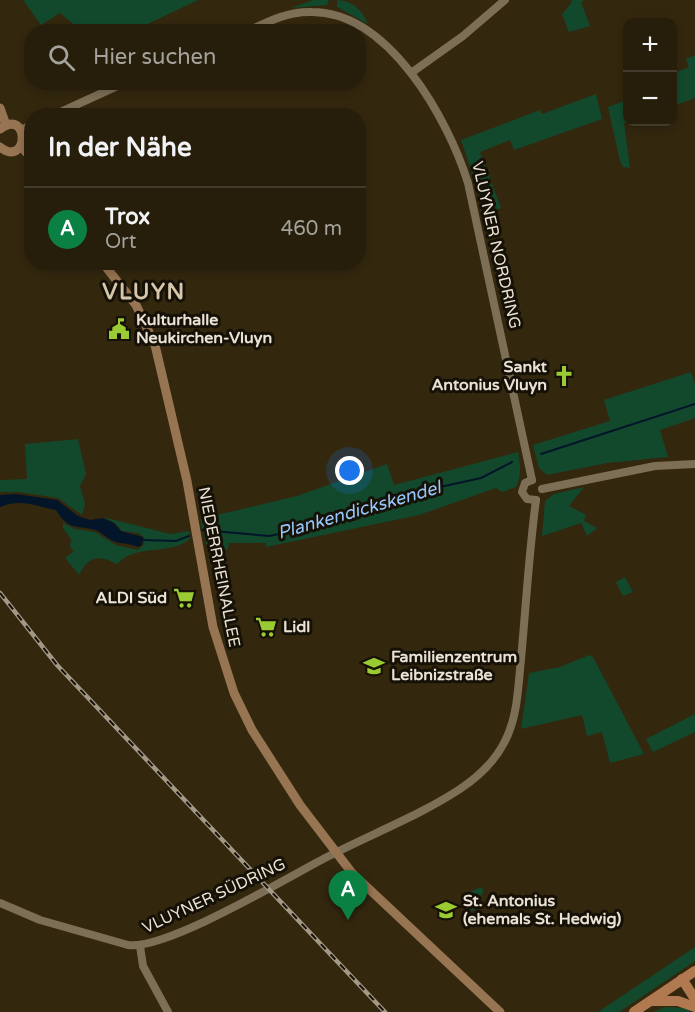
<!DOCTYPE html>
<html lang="de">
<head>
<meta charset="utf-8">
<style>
	:root { --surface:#261d0a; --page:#322a18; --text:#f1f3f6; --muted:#a4a29c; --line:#423b2b; --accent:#0b8043 }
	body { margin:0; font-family:"Varela Round",sans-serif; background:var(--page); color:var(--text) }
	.controls { position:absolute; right:18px; top:18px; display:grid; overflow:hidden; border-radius:12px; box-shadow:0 3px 9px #0003 }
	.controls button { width:54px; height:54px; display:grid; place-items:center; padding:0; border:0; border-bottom:2px solid var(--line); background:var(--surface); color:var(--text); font:30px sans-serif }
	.you { position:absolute; left:350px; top:471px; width:21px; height:21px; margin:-15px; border:4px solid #fff; border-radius:50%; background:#1a73e8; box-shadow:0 0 0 9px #1a73e833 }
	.badge { display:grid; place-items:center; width:39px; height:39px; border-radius:50%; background:var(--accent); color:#fff; font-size:20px; font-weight:700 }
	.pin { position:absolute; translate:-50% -50px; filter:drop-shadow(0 2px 3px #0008) }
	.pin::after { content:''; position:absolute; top:32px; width:21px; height:18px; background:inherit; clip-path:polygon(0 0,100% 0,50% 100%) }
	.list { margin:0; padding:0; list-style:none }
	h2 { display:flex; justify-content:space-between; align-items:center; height:78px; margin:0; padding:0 24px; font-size:26px }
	h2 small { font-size:20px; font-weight:400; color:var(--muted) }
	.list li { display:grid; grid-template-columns:39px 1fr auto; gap:18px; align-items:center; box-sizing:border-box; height:84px; padding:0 24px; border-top:2px solid var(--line) }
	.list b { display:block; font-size:22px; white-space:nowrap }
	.list p { margin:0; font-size:20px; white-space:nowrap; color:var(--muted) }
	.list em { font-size:20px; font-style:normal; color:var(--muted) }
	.icon { flex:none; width:33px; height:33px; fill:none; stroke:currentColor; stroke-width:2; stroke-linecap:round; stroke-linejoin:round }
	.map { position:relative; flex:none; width:695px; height:1012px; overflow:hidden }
	.search { position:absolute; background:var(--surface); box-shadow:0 3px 9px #0003; left:24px; top:24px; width:342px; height:66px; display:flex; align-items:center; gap:15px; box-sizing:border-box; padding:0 21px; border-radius:24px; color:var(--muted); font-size:22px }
	.panel { position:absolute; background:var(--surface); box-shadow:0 3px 9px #0003; left:24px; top:108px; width:342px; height:162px; border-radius:24px }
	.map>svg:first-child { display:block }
	.green { fill:#12492d }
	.water { fill:#031629 }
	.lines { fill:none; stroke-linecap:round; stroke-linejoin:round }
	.stream { stroke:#031629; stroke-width:2 }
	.tertiary { stroke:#7d6f55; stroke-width:8 }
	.secondary { stroke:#977452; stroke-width:9 }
	.primary { stroke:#b17950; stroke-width:10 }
	.rail-casing { stroke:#a19885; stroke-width:4.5 }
	.rail { stroke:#161107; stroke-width:2; stroke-dasharray:7; stroke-linecap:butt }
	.labels { text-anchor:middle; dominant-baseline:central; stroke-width:6; stroke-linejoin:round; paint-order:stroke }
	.street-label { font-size:16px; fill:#eae2d4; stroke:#161107 }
	.poi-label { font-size:16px; font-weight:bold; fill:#eae2d4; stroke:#161107; text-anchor:start }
	.water-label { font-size:18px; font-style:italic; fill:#97c7fa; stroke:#161107 }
	.district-label { font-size:22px; font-weight:bold; letter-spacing:1.5px; fill:#d6c7aa; stroke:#161107 }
</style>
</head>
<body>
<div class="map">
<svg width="695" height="1012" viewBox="0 0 695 1012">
	<rect width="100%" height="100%" fill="#33270e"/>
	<g class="green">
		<polygon points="23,0 198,0 133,31 82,31 60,13 41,25"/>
		<polygon points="313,0 329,0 327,5 291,8"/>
		<path d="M337 0C352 0 362 10 368 24L337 7Z"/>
		<polygon points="571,0 584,0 581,2 590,26 569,32 562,14 572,2"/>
		<polygon points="695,55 695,98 673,106 673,83 677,81 674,73 689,67 686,59"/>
		<polygon points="596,94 602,119 514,150 510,140 480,152 501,208 489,212 485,211 461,140 540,110 542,114"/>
		<polygon points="627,100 628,122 624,123 630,168 623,167 620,161 608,107"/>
		<polygon points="691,372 695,384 695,418 660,430 668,457 607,463 547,475 539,468 533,445 610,421 604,400"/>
		<polygon points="78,439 86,474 80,486 85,504 82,515 58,498 18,492 0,492 0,480 27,479 25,444"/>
		<path d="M518 452C520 465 522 475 516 487L502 492 496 488 419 515 266 547V543H229L228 549H211L206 544 200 519 297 496 387 464 394 485Z"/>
		<polygon points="584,487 569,506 586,515 584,521 597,528 587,536 581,523 542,536 545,501 554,494"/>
		<path d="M103 517 170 534 189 531 190 539C170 556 137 543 117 564 98 555 89 555 79 575L65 558 74 551 70 547 71 539 63 528V523L75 529 95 532 116 545 138 550 144 544V537L138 533 122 531 115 523Z"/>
		<polygon points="625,577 633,592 623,596 616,582"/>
		<polygon points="589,655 593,657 644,754 610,763 602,732 587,736 582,715 521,729 529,673 560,667"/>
		<polygon points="695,714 695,732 653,752 646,739"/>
		<polygon points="481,887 484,891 479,898 478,909 471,911 465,894"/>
		<polygon points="695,947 695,961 619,1012 598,1012"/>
		<polygon points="664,1007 686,1008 690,1012 654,1012"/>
	</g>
	<path class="water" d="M16 494 57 500 78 516 90 520 103 518 114 523 121 531 143 537 142 545 138 547C129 543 123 544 116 542 108 540 102 532 95 530 75 524 70 532 56 510 36 506 20 498 0 507V495Z"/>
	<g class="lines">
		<g class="stream">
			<polyline points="541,454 695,404"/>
			<polyline points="202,530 269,536 284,533 408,494 481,478 512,462"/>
			<polyline points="143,540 176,541 189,536"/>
		</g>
		<g class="tertiary">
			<path d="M246 32C267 22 288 11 312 12 389 12 448 119 468 183L532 480"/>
			<polyline points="411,73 463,36 505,0"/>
			<polyline points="52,116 126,82"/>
			<polyline points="21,130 32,125"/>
			<polyline points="532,480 525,483 522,492 527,499 536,500"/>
			<polyline points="542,489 655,466 695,464"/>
			<path d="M0 903 40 920 128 945C167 950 288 877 327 857 371 834 419 816 460 789 478 777 494 762 504 743 518 717 518 687 521 659 526 606 529 552 536 500"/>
			<polyline points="140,946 143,966 168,1012"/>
		</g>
		<g class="secondary">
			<polyline points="0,108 6,125"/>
			<path d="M0 129C30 107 29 169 0 147"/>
			<polyline points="21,146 32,159"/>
			<polyline points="102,262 136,305 155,345 187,481 213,627 234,693 252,730 300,805 352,873 500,1012"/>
		</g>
		<g class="primary">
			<polyline points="682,979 695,999"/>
			<polyline points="651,1001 678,1001 695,1007"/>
			<polyline points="634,1012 695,971"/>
		</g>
		<defs>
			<polyline id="rail" points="0,593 57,665 385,1012"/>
		</defs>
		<use href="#rail" class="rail-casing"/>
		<use href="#rail" class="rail"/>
	</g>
	<defs>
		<symbol id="civic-bare" viewBox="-9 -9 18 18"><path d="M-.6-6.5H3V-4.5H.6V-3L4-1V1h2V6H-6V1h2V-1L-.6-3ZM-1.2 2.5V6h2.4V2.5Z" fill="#9bcb33" stroke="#161107" stroke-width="2.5" paint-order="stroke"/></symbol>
		<symbol id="church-bare" viewBox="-9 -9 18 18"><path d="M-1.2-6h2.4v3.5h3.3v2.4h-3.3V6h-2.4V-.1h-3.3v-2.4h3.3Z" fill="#9bcb33" stroke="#161107" stroke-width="2.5" paint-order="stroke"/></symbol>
		<symbol id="supermarket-bare" viewBox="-9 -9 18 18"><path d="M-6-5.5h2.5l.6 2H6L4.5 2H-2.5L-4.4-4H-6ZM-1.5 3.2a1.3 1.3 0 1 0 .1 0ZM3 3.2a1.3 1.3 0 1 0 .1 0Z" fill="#9bcb33" stroke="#161107" stroke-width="2.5" paint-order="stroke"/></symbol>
		<symbol id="school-bare" viewBox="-9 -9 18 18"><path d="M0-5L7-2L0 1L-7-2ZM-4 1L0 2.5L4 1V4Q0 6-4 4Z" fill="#9bcb33" stroke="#161107" stroke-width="2.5" paint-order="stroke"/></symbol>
	</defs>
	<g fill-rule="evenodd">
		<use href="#civic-bare" x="104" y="314" width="30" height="30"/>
		<use href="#church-bare" x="549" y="361" width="30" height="30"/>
		<use href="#supermarket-bare" x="169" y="583" width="30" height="30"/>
		<use href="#supermarket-bare" x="251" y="612" width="30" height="30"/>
		<use href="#school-bare" x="359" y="651" width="30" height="30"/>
		<use href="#school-bare" x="431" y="895" width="30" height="30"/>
	</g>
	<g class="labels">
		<g class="street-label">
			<text transform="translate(496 245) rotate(77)">VLUYNER NORDRING</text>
			<text transform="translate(219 567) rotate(79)">NIEDERRHEINALLEE</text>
			<text transform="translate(214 896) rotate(-25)">VLUYNER SÜDRING</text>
		</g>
		<g class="poi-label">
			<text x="136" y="320">Kulturhalle<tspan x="136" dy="18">Neukirchen-Vluyn</tspan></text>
			<text x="547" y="367" text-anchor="end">Sankt<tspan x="547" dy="18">Antonius Vluyn</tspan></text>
			<text x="167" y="598" text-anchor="end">ALDI Süd</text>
			<text x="283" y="627">Lidl</text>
			<text x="391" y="657">Familienzentrum<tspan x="391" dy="18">Leibnizstraße</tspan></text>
			<text x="463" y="901">St. Antonius<tspan x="463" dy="18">(ehemals St. Hedwig)</tspan></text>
		</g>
		<g class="water-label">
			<text transform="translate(359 510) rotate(-16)">Plankendickskendel</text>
		</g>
		<g class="district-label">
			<text x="144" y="292">VLUYN</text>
		</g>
	</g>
</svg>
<div class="controls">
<button>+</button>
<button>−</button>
</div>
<div class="you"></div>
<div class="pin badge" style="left:348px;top:920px">A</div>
<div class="search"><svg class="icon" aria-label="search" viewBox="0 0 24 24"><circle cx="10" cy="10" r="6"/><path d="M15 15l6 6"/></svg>Hier suchen</div>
<section class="panel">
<h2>In der Nähe<small></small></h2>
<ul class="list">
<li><span class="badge">A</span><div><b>Trox</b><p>Ort</p></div><em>460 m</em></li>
</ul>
</section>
</div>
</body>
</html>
